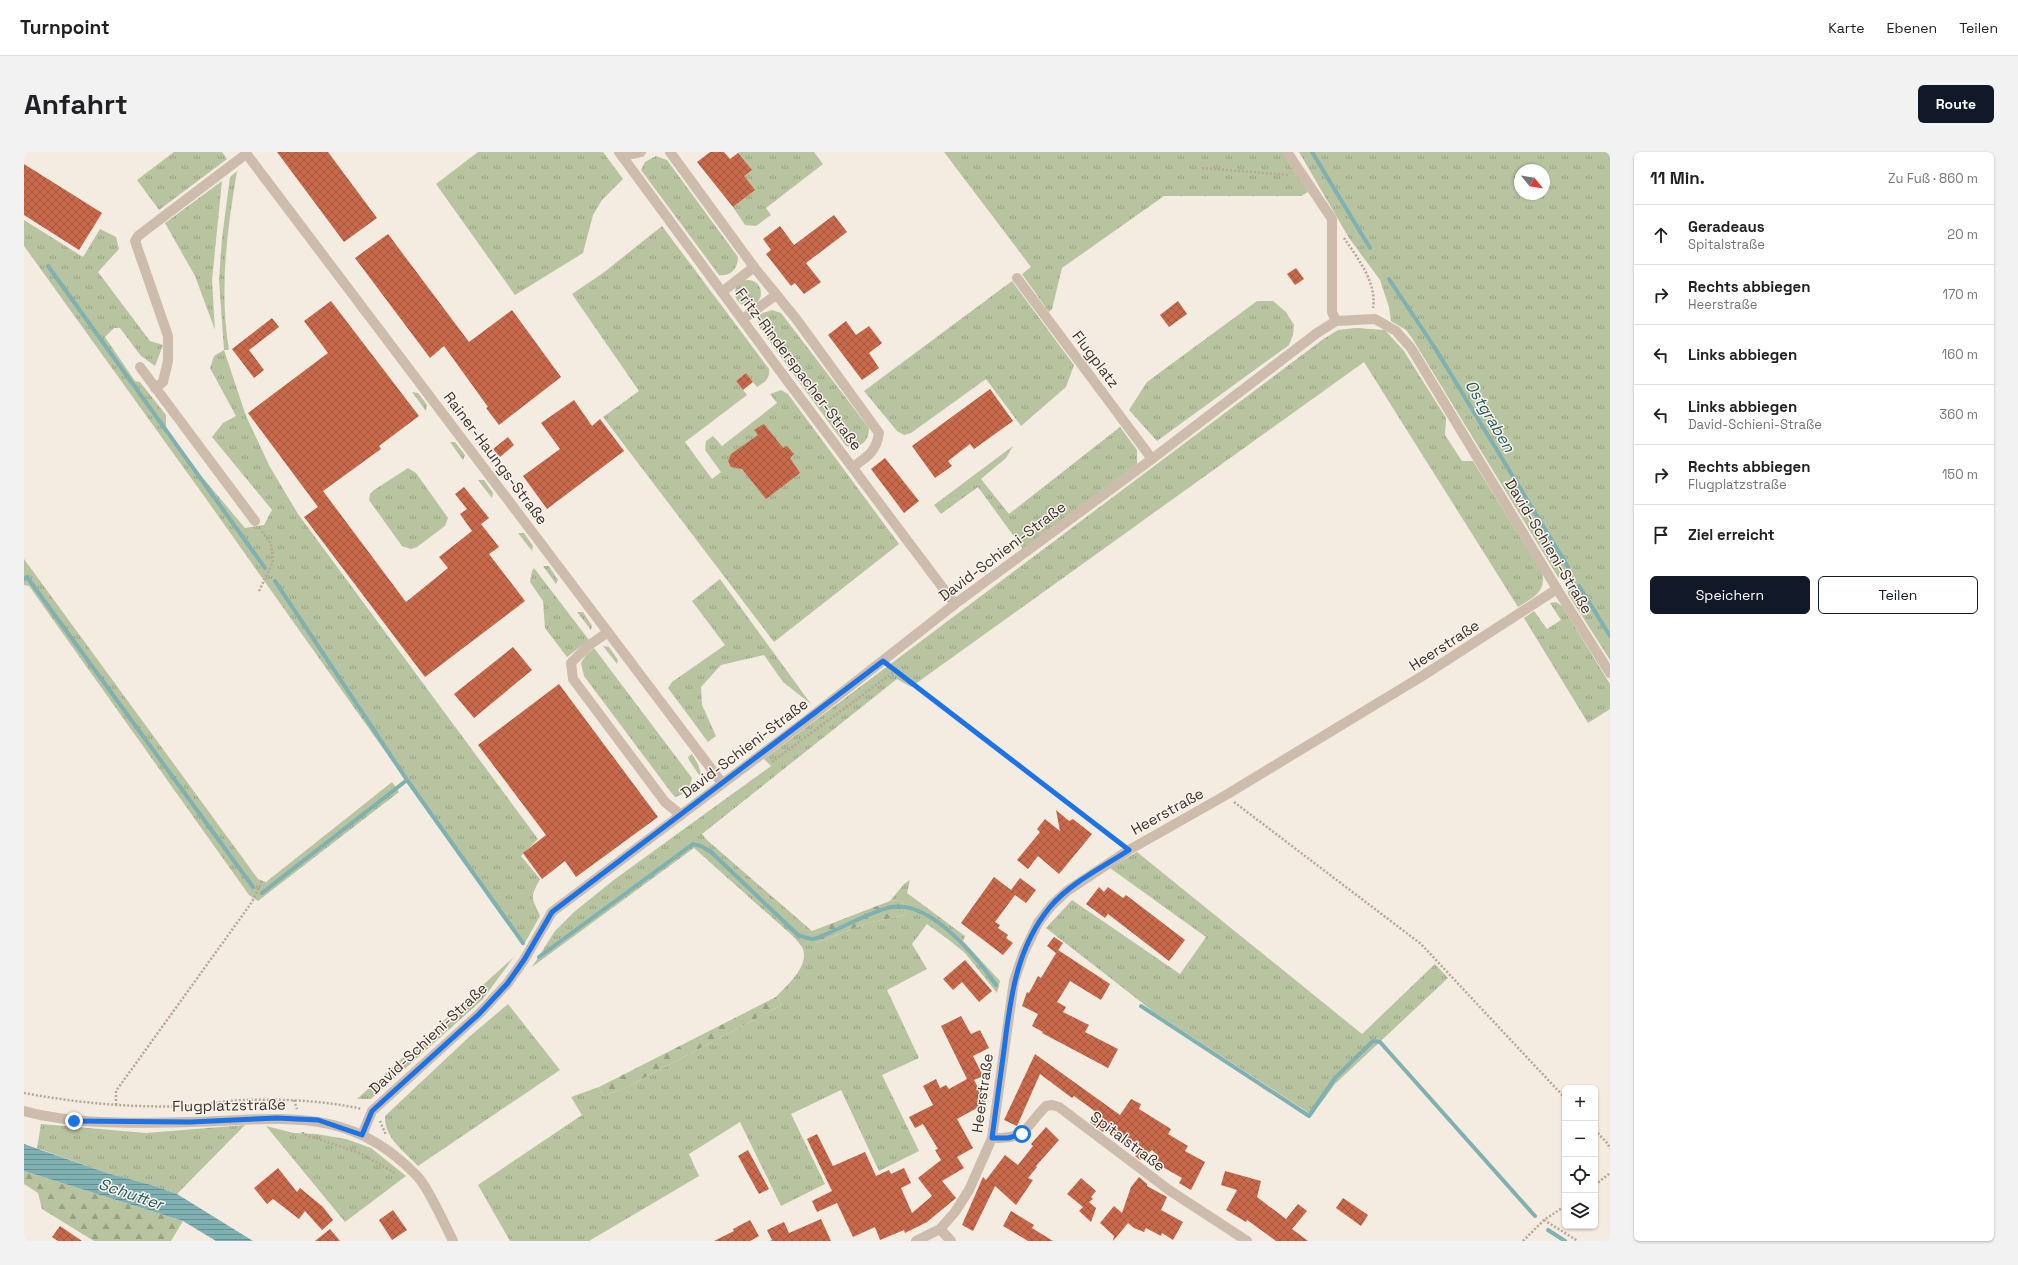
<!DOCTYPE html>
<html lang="de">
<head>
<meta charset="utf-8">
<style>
	:root { --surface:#fff; --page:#f2f2f2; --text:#202124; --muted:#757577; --line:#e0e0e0; --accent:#111827 }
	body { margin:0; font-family:"Space Grotesk",sans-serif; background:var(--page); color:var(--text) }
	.controls { position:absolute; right:12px; bottom:12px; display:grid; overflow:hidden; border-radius:6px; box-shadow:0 1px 3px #0004 }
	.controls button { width:36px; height:36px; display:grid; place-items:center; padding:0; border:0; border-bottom:1px solid var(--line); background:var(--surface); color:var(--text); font:20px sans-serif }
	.compass { position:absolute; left:1490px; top:12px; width:36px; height:36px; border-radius:50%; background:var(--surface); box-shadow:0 1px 3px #0004; rotate:120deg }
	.stop { position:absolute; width:12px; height:12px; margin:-9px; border:3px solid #1a73e8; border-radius:50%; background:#fff }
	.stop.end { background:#1a73e8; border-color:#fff; box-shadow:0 1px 4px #0008 }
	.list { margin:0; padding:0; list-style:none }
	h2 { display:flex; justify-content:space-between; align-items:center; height:52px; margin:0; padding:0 16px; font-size:17px }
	h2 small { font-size:13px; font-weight:400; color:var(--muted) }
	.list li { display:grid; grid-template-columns:26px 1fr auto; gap:12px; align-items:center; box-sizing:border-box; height:60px; padding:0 16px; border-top:1px solid var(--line) }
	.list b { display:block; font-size:15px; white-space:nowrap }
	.list p { margin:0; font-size:13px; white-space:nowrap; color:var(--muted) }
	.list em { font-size:13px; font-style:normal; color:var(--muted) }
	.actions { display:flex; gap:8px; padding:12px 16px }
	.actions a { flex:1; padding:9px 0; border:1px solid var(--accent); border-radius:6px; text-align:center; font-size:14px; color:var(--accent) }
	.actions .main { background:var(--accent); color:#fff }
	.icon { flex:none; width:22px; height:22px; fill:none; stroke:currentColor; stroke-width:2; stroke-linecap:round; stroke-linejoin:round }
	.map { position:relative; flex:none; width:1586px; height:1089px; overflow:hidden; border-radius:6px }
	header { display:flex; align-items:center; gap:24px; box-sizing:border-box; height:56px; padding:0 20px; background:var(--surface); border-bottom:1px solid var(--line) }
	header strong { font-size:19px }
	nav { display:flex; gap:22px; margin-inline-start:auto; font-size:14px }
	.intro { display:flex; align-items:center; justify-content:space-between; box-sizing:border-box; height:96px; padding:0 24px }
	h1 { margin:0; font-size:28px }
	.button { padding:10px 18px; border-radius:6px; background:var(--accent); color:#fff; font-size:14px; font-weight:700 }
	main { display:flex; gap:24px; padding:0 24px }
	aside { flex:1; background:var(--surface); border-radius:6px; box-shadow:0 1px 3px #0004 }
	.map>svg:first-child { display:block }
	.grass { fill:url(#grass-tufts); fill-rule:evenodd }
	.forest { fill:url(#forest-firs) }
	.water { fill:url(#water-rules) }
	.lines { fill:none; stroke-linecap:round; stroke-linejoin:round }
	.stream { stroke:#7fb0b2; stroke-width:4 }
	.building { fill:url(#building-cross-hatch) }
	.path { stroke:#b9a596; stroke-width:2.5; stroke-dasharray:2 2; stroke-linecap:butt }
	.minor { stroke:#cdbbac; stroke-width:10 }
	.route { stroke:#1a73e8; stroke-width:5 }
	.labels { text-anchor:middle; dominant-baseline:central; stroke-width:3; stroke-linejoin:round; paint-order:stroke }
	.street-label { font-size:15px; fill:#3b302b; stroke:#fbf5ee }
	.water-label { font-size:16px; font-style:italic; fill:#1f5a5e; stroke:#fbf5ee }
</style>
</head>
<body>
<header>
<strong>Turnpoint</strong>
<nav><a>Karte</a><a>Ebenen</a><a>Teilen</a></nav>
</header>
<div class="intro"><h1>Anfahrt</h1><a class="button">Route</a></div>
<main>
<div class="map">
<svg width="1586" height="1089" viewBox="0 0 1586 1089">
	<defs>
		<pattern id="grass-tufts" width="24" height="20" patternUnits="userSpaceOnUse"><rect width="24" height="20" fill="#b8c4a0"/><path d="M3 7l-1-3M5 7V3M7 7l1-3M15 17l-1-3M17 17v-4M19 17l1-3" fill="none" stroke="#97a083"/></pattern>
		<pattern id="forest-firs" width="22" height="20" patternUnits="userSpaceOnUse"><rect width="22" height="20" fill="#b8c4a0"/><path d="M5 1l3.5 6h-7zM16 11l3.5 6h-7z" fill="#97a083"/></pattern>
		<pattern id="water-rules" width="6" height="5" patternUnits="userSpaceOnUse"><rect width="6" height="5" fill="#7fb0b2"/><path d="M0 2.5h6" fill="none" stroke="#699091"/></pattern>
		<pattern id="building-cross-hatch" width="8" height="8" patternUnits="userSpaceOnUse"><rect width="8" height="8" fill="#c8694b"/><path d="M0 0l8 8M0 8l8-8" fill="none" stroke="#a4573f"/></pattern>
	</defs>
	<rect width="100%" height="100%" fill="#f4ebe1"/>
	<g class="grass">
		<polygon points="150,0 198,0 203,7 135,58 113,28"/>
		<polygon points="454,0 579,0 599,27 578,48 569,63 559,101 491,143 412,32"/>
		<polygon points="715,0 790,0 799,12 742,56 747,63 732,74 721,73 709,55 731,38 715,28 727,18 714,1"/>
		<polygon points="920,0 1258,0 1284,40 1277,44 1140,44 1038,116 1028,157 1025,160 998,122 1007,115"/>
		<path d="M1275 0H1586V508L1544 442C1543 433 1546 427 1534 425L1388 186 1382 178 1367 169 1365 155 1356 128 1325 86ZM1496 18H1520V42H1496Z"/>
		<path d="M632 4 643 8 714 105C714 116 707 125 695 123L617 18 621 10Z"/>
		<path d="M213 19C203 79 195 138 205 198H200L222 264 246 315 274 362 514 687 497 704 516 727C505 748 508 744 516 764L499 794 185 351 0 94V68L59 105 76 77 92 85 95 97 74 120 126 189 139 193 131 214 117 204 96 176H90L81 185 111 229 116 230 142 263V282L221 376 240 373 248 358 188 285 199 271 212 264 186 216 190 204 200 198 195 128 198 86 206 25Z"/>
		<polygon points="198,29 188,128 191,178 171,124 141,71"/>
		<path d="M638 74 745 217C746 227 741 230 733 235L722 221 712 229 723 243 661 290 688 327 697 320 681 298 682 289 689 284 698 294 753 251 746 242 757 238 764 242 875 392 750 490 579 265 615 239 548 142 579 121Z"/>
		<circle cx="724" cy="141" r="13"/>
		<polygon points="988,129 1050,213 1042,235 997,274 962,227 887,281 880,283 873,279 840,239"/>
		<polygon points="1233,149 1249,149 1262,160 1270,173 1269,183 1265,193 1133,289 1105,258 1123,230"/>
		<path d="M748 158 757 161 845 276C845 290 836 297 822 294L735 175 734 168 736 162Z"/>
		<path d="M1331 176 1361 178 1380 199 1422 266 1421 283 1438 309H1449L1518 421C1523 440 1508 446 1494 455L1340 210 887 535 873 527 678 682 683 688 788 779V794L793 791 843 771 882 763 878 748 866 749 880 732 886 728 883 741 941 784 939 789 976 829 973 841 941 801 925 788 903 772 888 792 903 817 863 838 895 906 858 923 895 999 855 1019 817 938 767 962 801 1032 757 1054 716 970 665 1002 675 1024 565 1089H486L454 1033 558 963 547 945 575 935 579 944 599 937 758 853 752 845C763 833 785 815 779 797 777 793 773 789 771 786L670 696 508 815 531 779 550 760 591 727 747 614 740 607 1298 188 1314 178Z"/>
		<polygon points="388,240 394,241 403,253 402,259"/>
		<polygon points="1096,275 1113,298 1113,312 999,397 954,335 917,362 910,353 989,294 982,306 957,327 985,362"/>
		<polygon points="426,290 431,290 441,303 439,308"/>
		<polygon points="384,316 392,321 424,366 421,374 393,395 387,397 378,394 345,348 346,342 350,338"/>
		<polygon points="454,328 460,328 469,341 468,346"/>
		<polygon points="494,381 500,381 509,394 508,399"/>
		<polygon points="0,407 234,727 242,730 368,630 375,640 234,749 225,743 5,434 0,433"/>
		<polygon points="519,414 525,414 534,428 532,432"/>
		<polygon points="510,416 565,488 543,505 521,476 519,449 506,430 508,419"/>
		<polygon points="696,427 787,552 759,530 740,503 697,513 677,535 678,553 692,584 684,590 644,536 648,530 701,493 668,449"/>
		<polygon points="1532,450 1538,454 1586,532 1586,557 1564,571 1500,466 1510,459 1523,477 1537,468 1526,451"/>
		<polygon points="553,460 559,460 568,474 567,478"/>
		<polygon points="579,494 585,495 594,508 593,512"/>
		<path d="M570 496 668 626C667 635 660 643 651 645L646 639 560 524 557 511 562 503Z"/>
		<polygon points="668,602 674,612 677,622 675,623 665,608 664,605"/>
		<polygon points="1113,700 1338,882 1411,812 1424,826 1311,932 1288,963 1130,860 1022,776 1048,748 1156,822 1182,785 1086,716"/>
		<polygon points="490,805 458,848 347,947 333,947"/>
		<path d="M484 852 536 918 394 1014C380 999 360 986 361 964L445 885Z"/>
		<polygon points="17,972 122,981 221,973 153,1042 131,1034 83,1021 13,996"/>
		<polygon points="242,974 270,981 292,982 322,987 347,996 382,1024 321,1070"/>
	</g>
	<g class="forest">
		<polygon points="878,748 882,763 843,771 793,791 788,795 788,779 866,749"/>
		<polygon points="752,845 758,853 599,937 579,944 575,935"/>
		<polygon points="0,1019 159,1069 147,1089 70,1089 18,1057 14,1041 0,1032"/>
	</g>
	<polygon class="water" points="0,992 83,1021 131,1034 153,1042 229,1089 192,1089 159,1069 0,1019"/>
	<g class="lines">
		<g class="stream">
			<polyline points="1288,0 1346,96"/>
			<polyline points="24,114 241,416"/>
			<polyline points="1365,127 1411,196 1544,415"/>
			<polyline points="0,427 3,425 229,735"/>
			<polyline points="251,429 383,628"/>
			<polyline points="1555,434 1586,484"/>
			<polyline points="238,741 383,628 499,791"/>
			<path d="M515 805 669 692 677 694 687 700 774 783C778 784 784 787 789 787 799 785 811 778 820 774 834 768 854 757 868 755 907 749 952 804 972 833"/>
			<polyline points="1117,854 1285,964 1311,926 1349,889 1356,890 1511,1064"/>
			<polyline points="1524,1078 1541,1089"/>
		</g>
	</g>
	<g class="building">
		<polygon points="253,0 304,0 353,66 320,90"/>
		<polygon points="686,0 700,0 706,7 714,1 728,18 720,24 731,38 709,55 673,10"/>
		<polygon points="0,12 78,61 55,98 0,63"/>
		<polygon points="810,63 823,80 782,111 797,130 780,142 771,131 767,134 742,102 747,98 739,87 756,74 770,93"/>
		<polygon points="364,82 445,190 488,158 537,225 475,273 462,256 464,255 420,194 406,206 331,106"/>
		<polygon points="1272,116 1280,127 1271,133 1263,122"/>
		<polygon points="307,149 395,264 355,294 357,297 299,339 382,450 424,416 415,405 448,379 436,362 443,357 431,342 440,335 465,366 457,372 475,395 465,402 501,449 401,525 280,365 294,355 224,261 304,201 280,169"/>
		<polygon points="1154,149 1163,162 1145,175 1136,163"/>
		<polygon points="248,166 255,175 225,198 240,218 230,226 208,197"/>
		<polygon points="822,169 832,183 845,174 858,191 845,201 855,216 838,228 804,183"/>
		<polygon points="722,221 729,230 719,238 712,229"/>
		<polygon points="966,237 989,269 950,297 946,292 924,309 928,314 911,326 888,294"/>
		<polygon points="550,248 568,274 576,267 600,299 523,357 499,324 536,297 517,271"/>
		<polygon points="740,272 759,296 763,294 770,302 766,306 776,321 742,347 718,317 707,315 704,309 707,302 734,283 730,278"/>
		<polygon points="484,285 490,293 476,305 469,297"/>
		<polygon points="861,306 895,349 880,361 847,317"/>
		<polygon points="489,495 508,518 450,566 430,542"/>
		<polygon points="535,532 634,665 552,725 541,709 518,727 499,701 522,683 454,593"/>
		<polygon points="1032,658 1045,669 1049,667 1068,682 1035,722 1014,704 1004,717 993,708 1016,680 1013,677 1021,667 1036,679"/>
		<polygon points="970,725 987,738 996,726 1012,738 1002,751 991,743 971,770 976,773 974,776 984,783 982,786 989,791 979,803 937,771"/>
		<polygon points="1075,735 1080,740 1084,735 1099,746 1102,743 1161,788 1145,809 1084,762 1081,766 1062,752"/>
		<polygon points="1030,785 1039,791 1032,801 1023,794"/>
		<polygon points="1034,798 1086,832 1077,848 1046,829 1033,850 1042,855 1039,860 1065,873 1061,880 1094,897 1084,916 1018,881 1019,880 1008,874 1014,862 998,854 1003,840 1005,841 1014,824 1017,826"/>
		<polygon points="941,808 968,839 955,850 938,830 929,838 919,827"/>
		<polygon points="937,864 947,882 956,878 965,896 949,904 959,924 950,928 962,951 933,967 949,996 933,1005 940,1016 918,1029 932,1046 903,1070 881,1081 880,1078 856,1088 851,1075 829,1085 813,1051 793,1060 788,1049 808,1039 783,987 793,982 809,1014 841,1000 852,1024 865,1018 867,1022 880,1016 887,1031 877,1036 888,1061 908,1044 894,1026 917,1008 911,998 914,997 899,972 891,976 885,965 909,953 899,934 912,927 916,936 922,933 925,937 943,927 917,874"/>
		<polygon points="1011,902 1096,963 1107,947 1117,952 1115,957 1147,977 1144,982 1164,994 1161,999 1181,1010 1167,1038 1155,1031 1158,1026 1128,1009 1133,1003 1128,998 1116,1008 1111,1004 1117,995 1081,977 1079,980 1066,970 1072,960 1050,944 1048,946 1016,922 993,974 980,968"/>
		<polygon points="1022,975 1035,988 1012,1014 1013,1015 1004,1026 1009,1028 992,1053 971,1034 949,1079 938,1073 959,1025 962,1028 981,1003 994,1013 1009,994 1007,992"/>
		<polygon points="724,998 745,1037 735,1042 714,1004"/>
		<polygon points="254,1016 273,1040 276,1036 299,1055 309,1068 298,1078 281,1059 275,1067 249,1047 243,1052 230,1036"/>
		<polygon points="1201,1019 1237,1029 1233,1045 1262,1067 1274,1052 1283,1059 1268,1077 1284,1089 1252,1089 1223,1068 1222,1070 1202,1058 1213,1038 1197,1033"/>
		<polygon points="1115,1025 1123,1032 1123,1034 1143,1045 1137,1058 1159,1070 1149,1088 1138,1081 1137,1084 1122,1076 1120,1080 1110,1076 1104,1071 1089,1089 1090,1084 1076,1071 1090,1054 1098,1061 1107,1035"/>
		<polygon points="1057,1026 1072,1039 1067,1045 1069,1047 1065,1050 1072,1056 1067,1070 1055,1059 1059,1055 1043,1042"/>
		<polygon points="1319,1046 1344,1063 1337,1074 1312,1056"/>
		<polygon points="369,1058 383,1078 368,1088 355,1068"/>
		<polygon points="987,1059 1010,1073 1008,1076 1029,1089 1004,1089 979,1074"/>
		<polygon points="797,1067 807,1089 746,1089 748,1088 743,1078 760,1070 765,1081"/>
		<polygon points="726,1068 735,1084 726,1089 690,1089 710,1079 709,1077"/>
		<polygon points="36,1074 58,1089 34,1089 28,1085"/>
		<polygon points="306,1077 316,1089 291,1089"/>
	</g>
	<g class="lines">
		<g class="path">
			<polyline points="1178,16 1265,23"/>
			<path d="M1320 86C1334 107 1353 130 1349 156"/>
			<polyline points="235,439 249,410 247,392 236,377"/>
			<polyline points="867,515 1096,692"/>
			<polyline points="748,610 871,519"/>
			<polyline points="1210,650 1397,792 1541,946"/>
			<path d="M0 941C54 951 108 956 163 954 181 953 199 949 217 948 257 947 298 948 338 957"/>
			<polyline points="270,948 273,957"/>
			<polyline points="92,953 92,939 228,750 238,729"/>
			<polyline points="356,969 362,983"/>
			<polyline points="1571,978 1584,992 1586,997"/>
			<polyline points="279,980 279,982 336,1001 371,1021"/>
			<polyline points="1571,1033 1586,1021"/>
			<polyline points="1520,1068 1554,1089"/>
			<polyline points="1499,1089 1520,1068 1541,1054"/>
		</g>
		<g class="minor">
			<polyline points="221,0 698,631"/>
			<polyline points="595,0 759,223 931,452"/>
			<polyline points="646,0 730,115"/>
			<polyline points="1263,0 1308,67 1308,160 1312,169"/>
			<polyline points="598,4 617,0"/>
			<polyline points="993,126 1128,307"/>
			<path d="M698 140 730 115 773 168 855 281C852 300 844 304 829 315"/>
			<polyline points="719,167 752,143"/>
			<polyline points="116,215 231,369"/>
			<polyline points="131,236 139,230 144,209 144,184 111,89 114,84 222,2"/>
			<polyline points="584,480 564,494 547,511 549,527 641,650 657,663"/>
			<path d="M0 959C51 973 113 971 166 970 256 968 325 951 394 1025 405 1037 421 1073 429 1089"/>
			<polyline points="338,983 348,959 455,862 483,832 500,808 528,760 783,568 931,452 1128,307 1293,181 1312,169 1351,167 1372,179 1387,196 1533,437 1586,521"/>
			<path d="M968 986C1006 986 998 978 1022 954L1028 953 1035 955 1145 1038 1223 1089"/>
			<polyline points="916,1077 927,1089"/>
			<polyline points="892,1089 916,1077 931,1060 945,1038 968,986 990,829 1000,800 1014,771 1027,754 1043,739 1105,698 1202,643 1400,523 1533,437"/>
		</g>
	</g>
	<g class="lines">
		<path class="route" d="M50 969 166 970 253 966 294 968 338 983 348 959 455 862 483 832 500 808 528 760 859 509 1105 698C1079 715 1046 731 1026 755 992 796 986 848 980 898 976 927 972 957 968 986H984L998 982"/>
	</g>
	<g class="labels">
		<g class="street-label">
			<text transform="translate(1072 207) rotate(53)">Flugplatz</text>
			<text transform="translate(775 217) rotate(53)">Fritz-Rinderspacher-Straße</text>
			<text transform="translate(472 306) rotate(53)">Rainer-Haungs-Straße</text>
			<text transform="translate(1525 394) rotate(59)">David-Schieni-Straße</text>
			<text transform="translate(978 399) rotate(-37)">David-Schieni-Straße</text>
			<text transform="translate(1420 493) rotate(-33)">Heerstraße</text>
			<text transform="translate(720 596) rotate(-37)">David-Schieni-Straße</text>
			<text transform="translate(1143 659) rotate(-29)">Heerstraße</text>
			<text transform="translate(404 886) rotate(-43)">David-Schieni-Straße</text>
			<text transform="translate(958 941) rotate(-82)">Heerstraße</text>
			<text transform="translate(205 953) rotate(-1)">Flugplatzstraße</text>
			<text transform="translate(1104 989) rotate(37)">Spitalstraße</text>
		</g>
		<g class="water-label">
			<text transform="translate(1466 264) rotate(59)">Ostgraben</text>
			<text transform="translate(107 1042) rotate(19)">Schutter</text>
		</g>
	</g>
</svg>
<div class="controls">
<button>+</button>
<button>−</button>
<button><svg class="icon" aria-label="locate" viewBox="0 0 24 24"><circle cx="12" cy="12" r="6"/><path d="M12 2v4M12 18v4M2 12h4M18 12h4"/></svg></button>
<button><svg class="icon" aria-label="layers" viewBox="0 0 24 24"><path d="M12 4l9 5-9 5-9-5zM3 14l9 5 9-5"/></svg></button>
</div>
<svg class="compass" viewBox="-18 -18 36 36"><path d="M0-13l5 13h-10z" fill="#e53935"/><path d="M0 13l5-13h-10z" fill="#757577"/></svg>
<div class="stop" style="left:998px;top:982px"></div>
<div class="stop end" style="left:50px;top:969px"></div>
</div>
<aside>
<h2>11 Min.<small>Zu Fuß · 860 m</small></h2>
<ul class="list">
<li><svg class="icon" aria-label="ahead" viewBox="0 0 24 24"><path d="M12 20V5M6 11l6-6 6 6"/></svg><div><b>Geradeaus</b><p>Spitalstraße</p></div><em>20 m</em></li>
<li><svg class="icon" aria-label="right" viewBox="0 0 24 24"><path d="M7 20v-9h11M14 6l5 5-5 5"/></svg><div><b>Rechts abbiegen</b><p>Heerstraße</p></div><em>170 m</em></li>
<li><svg class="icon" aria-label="left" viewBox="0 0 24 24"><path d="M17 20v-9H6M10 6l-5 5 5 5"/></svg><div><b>Links abbiegen</b></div><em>160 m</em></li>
<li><svg class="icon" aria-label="left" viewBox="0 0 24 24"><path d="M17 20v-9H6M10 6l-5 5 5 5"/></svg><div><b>Links abbiegen</b><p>David-Schieni-Straße</p></div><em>360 m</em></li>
<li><svg class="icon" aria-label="right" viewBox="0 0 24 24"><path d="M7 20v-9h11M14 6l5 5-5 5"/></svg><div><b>Rechts abbiegen</b><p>Flugplatzstraße</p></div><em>150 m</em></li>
<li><svg class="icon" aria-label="arrive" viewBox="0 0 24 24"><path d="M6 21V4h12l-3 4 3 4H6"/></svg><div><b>Ziel erreicht</b></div></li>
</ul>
<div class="actions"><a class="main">Speichern</a><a>Teilen</a></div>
</aside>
</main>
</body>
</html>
